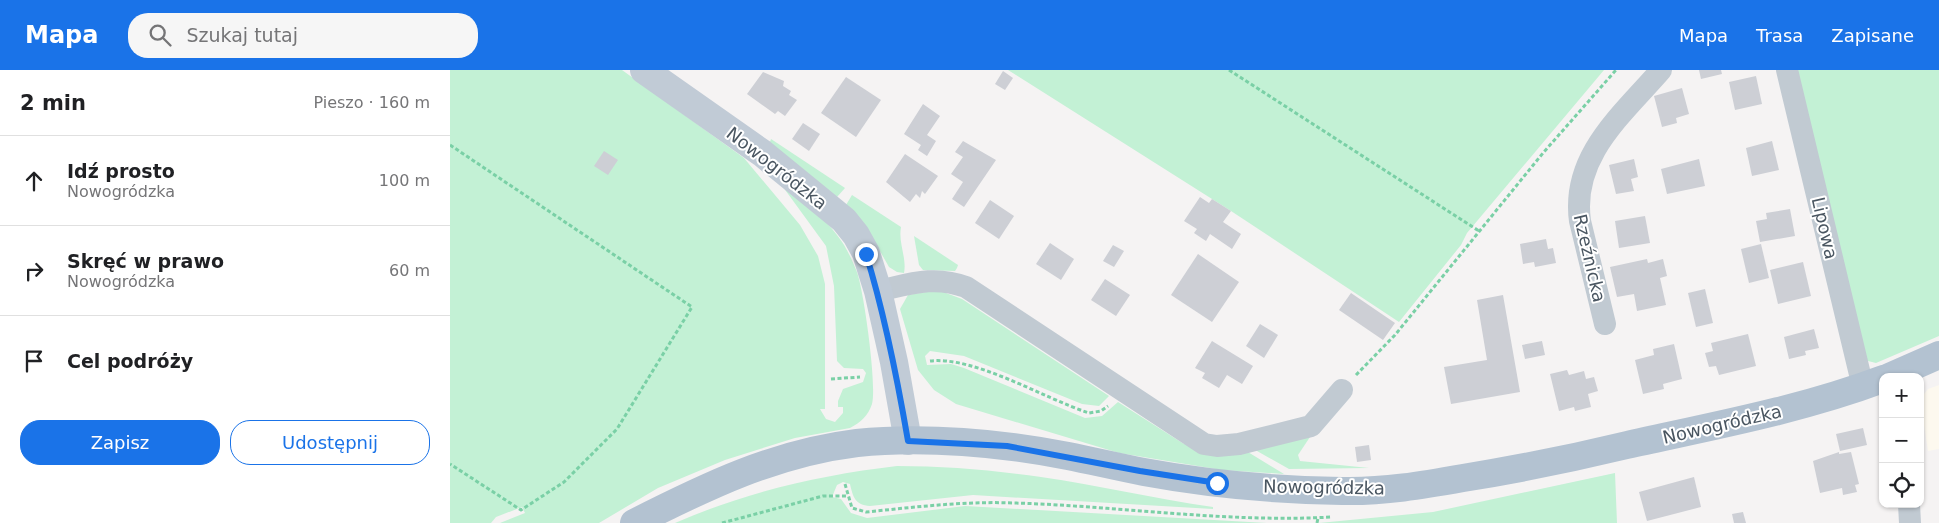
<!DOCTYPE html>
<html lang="pl">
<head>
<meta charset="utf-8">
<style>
	:root { --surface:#fff; --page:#f6f6f6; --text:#202124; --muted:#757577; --line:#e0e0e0; --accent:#1a73e8 }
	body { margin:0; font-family:"DejaVu Sans",sans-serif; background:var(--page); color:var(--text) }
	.controls { position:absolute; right:15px; bottom:15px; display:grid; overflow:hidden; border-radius:10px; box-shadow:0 1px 4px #0004 }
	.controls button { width:45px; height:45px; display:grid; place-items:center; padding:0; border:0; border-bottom:1px solid var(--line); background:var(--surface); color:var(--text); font:25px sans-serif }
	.stop { position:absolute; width:15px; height:15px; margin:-11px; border:4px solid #1a73e8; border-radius:50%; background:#fff }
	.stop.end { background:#1a73e8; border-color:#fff; box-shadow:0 1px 5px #0008 }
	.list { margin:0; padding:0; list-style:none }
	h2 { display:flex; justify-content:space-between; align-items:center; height:65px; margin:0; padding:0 20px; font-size:21px }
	h2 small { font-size:16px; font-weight:400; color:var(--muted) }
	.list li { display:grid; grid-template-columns:32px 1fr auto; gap:15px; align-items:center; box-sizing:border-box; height:90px; padding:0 20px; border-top:1px solid var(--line) }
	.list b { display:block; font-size:19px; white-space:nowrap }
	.list p { margin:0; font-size:16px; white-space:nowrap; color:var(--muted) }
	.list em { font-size:16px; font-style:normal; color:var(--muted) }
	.actions { display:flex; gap:10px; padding:15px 20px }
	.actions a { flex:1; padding:11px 0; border:1px solid var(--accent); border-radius:20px; text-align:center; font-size:18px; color:var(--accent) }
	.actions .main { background:var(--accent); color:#fff }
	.icon { flex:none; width:28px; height:28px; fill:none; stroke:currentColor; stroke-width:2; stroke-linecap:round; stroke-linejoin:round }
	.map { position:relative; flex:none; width:1489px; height:453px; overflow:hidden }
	header { display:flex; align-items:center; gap:30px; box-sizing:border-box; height:70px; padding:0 25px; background:var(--accent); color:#fff }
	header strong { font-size:24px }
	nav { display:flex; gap:28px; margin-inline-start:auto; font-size:18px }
	.search { width:350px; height:45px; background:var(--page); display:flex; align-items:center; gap:12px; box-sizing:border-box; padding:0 18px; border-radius:20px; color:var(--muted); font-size:19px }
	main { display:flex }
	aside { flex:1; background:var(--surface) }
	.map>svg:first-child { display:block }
	.commercial { fill:#fdf9ef }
	.green { fill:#c3f1d5 }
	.building { fill:#cdcfd5 }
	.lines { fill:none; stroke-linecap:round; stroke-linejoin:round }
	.path { stroke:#7ad0a6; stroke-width:3; stroke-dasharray:4 2.5; stroke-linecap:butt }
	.street { stroke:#c1cad2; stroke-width:22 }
	.secondary { stroke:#c1cbd6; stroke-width:28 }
	.primary { stroke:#b3c2d1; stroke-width:28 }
	.route { stroke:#1a73e8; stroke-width:6 }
	.labels { text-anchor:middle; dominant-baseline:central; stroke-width:4; stroke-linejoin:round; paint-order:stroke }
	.street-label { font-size:18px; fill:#4a5661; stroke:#fff }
</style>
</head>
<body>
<header>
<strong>Mapa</strong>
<div class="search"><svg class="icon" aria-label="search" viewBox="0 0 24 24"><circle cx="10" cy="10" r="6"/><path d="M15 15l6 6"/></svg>Szukaj tutaj</div>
<nav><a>Mapa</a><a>Trasa</a><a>Zapisane</a></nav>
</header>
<main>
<aside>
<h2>2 min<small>Pieszo · 160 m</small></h2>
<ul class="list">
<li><svg class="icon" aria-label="ahead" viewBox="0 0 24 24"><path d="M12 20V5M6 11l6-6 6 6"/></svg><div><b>Idź prosto</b><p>Nowogródzka</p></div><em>100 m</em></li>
<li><svg class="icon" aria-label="right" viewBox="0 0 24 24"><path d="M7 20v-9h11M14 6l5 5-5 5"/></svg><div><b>Skręć w prawo</b><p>Nowogródzka</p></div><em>60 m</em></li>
<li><svg class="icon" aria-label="arrive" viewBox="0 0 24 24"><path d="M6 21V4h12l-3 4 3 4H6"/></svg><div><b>Cel podróży</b></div></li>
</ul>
<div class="actions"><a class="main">Zapisz</a><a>Udostępnij</a></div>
</aside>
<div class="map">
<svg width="1489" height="453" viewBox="0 0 1489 453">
	<rect width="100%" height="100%" fill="#f5f3f3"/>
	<polygon class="commercial" points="1489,315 1489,379 1478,381 1470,329 1478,319"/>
	<g class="green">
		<path d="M0 0H172L294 88 350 155 368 186 375 214V339H370L376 349 385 352 393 343V337H388V331L393 319 413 312 416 303 413 299 394 298 387 291 384 216 376 176 333 117C352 132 373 146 387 165 396 176 402 190 407 202 414 222 427 316 422 334 418 346 411 352 400 358L345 368 275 390 208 418 149 453H50L75 443 72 437 46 447 41 453H0Z"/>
		<polygon points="558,0 1154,0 1017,163 1011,175 949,252 781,141"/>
		<polygon points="1343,0 1489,0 1489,266 1426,293 1414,290"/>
		<polygon points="321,69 395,118 387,127 319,75"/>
		<path d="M402 125 451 157C448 173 457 188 454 203L447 202 439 197 422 167 396 135Z"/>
		<polygon points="464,166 508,195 507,198 505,201 473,200 469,195"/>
		<polygon points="488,220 512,229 659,326 649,336 632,334 514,286 480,281 475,286 477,295 501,294 514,298 635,348 652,346 668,332 734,374 793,379 834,404 772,400 669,383 506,334 484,320 468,300 450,239 458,225"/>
		<polygon points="862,364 848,385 850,391 919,398 839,399 800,377"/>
		<path d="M447 396C495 396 543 400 591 407 648 415 705 429 763 437V439L523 425 420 436C405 435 403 427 400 414L393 412 387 415 382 427 391 429 401 443 417 448 515 436 817 453H225C296 422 370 405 447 396Z"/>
		<polygon points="1165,403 1167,453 869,453 983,442"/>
	</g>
	<g class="building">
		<polygon points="1249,0 1271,0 1272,4 1251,9"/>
		<polygon points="553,1 563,8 555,20 545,14"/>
		<polygon points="313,2 334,11 333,16 341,21 339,25 347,30 335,46 328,41 325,44 297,24"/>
		<polygon points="1306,6 1312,34 1285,40 1279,12"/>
		<polygon points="396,7 431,30 406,67 371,43"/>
		<polygon points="1232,18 1239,44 1226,48 1227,53 1212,57 1204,26"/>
		<polygon points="473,34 490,46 477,65 486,71 477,86 468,80 471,75 454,64"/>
		<polygon points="353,53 370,64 359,81 342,69"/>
		<polygon points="513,71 546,90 514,137 502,129 513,112 501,104 513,87 505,82"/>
		<polygon points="1322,71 1329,100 1302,106 1296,78"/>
		<polygon points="154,81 168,90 158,105 144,96"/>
		<polygon points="455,84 488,106 475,124 472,121 470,128 466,124 460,132 436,112"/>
		<polygon points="1184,89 1188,107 1181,109 1184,121 1166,124 1159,95"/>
		<polygon points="1249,89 1255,116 1217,124 1211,99"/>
		<polygon points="750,127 759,133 762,129 781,141 773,152 791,164 782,179 760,164 756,171 744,163 747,159 734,151"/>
		<polygon points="540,130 564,146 549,169 525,153"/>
		<polygon points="1340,139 1345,166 1310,172 1306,151 1317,149 1316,143"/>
		<polygon points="1195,146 1200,173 1169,178 1165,151"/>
		<polygon points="1096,169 1098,179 1103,178 1106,193 1085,197 1084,192 1073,194 1070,174"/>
		<polygon points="600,173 624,189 611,210 586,194"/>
		<polygon points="1311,174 1319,208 1299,213 1291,179"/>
		<polygon points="663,175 674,181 664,197 653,191"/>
		<polygon points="748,184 789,212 762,252 721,225"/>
		<polygon points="1197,189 1198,193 1213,189 1217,206 1210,208 1216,235 1187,241 1184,224 1167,227 1160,197"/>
		<polygon points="1353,192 1361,226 1328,234 1320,200"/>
		<polygon points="655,209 680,225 666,246 641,230"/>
		<polygon points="1255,219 1263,253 1246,257 1238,223"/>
		<polygon points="901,223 945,253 933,270 889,240"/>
		<polygon points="1053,225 1070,322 1001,334 994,297 1037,290 1027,230"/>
		<polygon points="810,254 828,265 814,288 796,276"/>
		<polygon points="1364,259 1369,278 1355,281 1356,285 1339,289 1334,267"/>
		<polygon points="1298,264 1306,296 1269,305 1266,296 1259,297 1255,283 1263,281 1261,273"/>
		<polygon points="762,271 803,296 792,314 777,305 769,318 752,308 755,303 745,298"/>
		<polygon points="1092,271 1095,285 1075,289 1072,275"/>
		<polygon points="1224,274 1232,309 1213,314 1214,319 1193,324 1185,290 1204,285 1203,279"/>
		<polygon points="1117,300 1119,305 1134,301 1136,309 1144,307 1148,321 1138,324 1141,337 1125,341 1124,337 1109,341 1100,304"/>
		<polygon points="1413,358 1417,375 1390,381 1386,364"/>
		<polygon points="919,375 921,390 907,392 905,377"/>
		<polygon points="1389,382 1389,384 1401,382 1409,414 1405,415 1407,422 1393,425 1392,418 1370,423 1363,391"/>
		<polygon points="1244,407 1251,437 1197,451 1189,422"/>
		<polygon points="1293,442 1296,453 1284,453 1282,444"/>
	</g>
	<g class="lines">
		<g class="path">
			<polyline points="779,0 1029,161"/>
			<polyline points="0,75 242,237 167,359 114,412 71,440 0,394"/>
			<path d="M480 291C525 286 593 328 639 343L651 341 658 336"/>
			<polyline points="906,305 945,265 1093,83 1166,0"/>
			<polyline points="381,309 410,307"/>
			<path d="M395 414 402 438 416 442C466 437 514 431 564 433 670 436 776 453 882 447"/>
			<polyline points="272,453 373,426 397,426"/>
			<polyline points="867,453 868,448"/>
		</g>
		<g class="street">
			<polyline points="1337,0 1413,317"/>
			<path d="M428 221C460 214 484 205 516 217L754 374 767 376 789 374 861 356 892 320"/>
			<path d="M1155 254 1130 151C1121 86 1172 45 1211 0"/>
			<polyline points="1459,434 1460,453"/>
		</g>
		<polyline class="secondary" points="194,0 312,83 394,150 406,165 416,183 428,221 444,292 458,371"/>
		<g class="primary">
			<polyline points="1439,307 1489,285"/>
			<path d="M184 453C257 416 325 383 407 373 473 366 553 373 618 386 643 391 668 397 694 402 759 414 826 420 892 421 933 422 974 415 1013 408 1069 399 1123 388 1177 375 1263 356 1350 340 1433 309"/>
		</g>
	</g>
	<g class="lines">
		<path class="route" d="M416 184C435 245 447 307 458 371L557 376 690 401 767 413"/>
	</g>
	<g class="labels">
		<g class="street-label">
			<text transform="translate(327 98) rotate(38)">Nowogródzka</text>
			<text transform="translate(1375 158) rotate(77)">Lipowa</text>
			<text transform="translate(1140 188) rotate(77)">Rzeźnicka</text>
			<text transform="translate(1272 354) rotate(-13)">Nowogródzka</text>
			<text transform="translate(874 417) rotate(1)">Nowogródzka</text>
		</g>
	</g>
</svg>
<div class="controls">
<button>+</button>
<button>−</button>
<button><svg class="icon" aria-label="locate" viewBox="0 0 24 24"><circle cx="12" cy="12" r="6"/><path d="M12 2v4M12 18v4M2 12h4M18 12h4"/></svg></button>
</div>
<div class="stop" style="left:767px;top:413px"></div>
<div class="stop end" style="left:416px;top:184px"></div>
</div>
</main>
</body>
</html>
